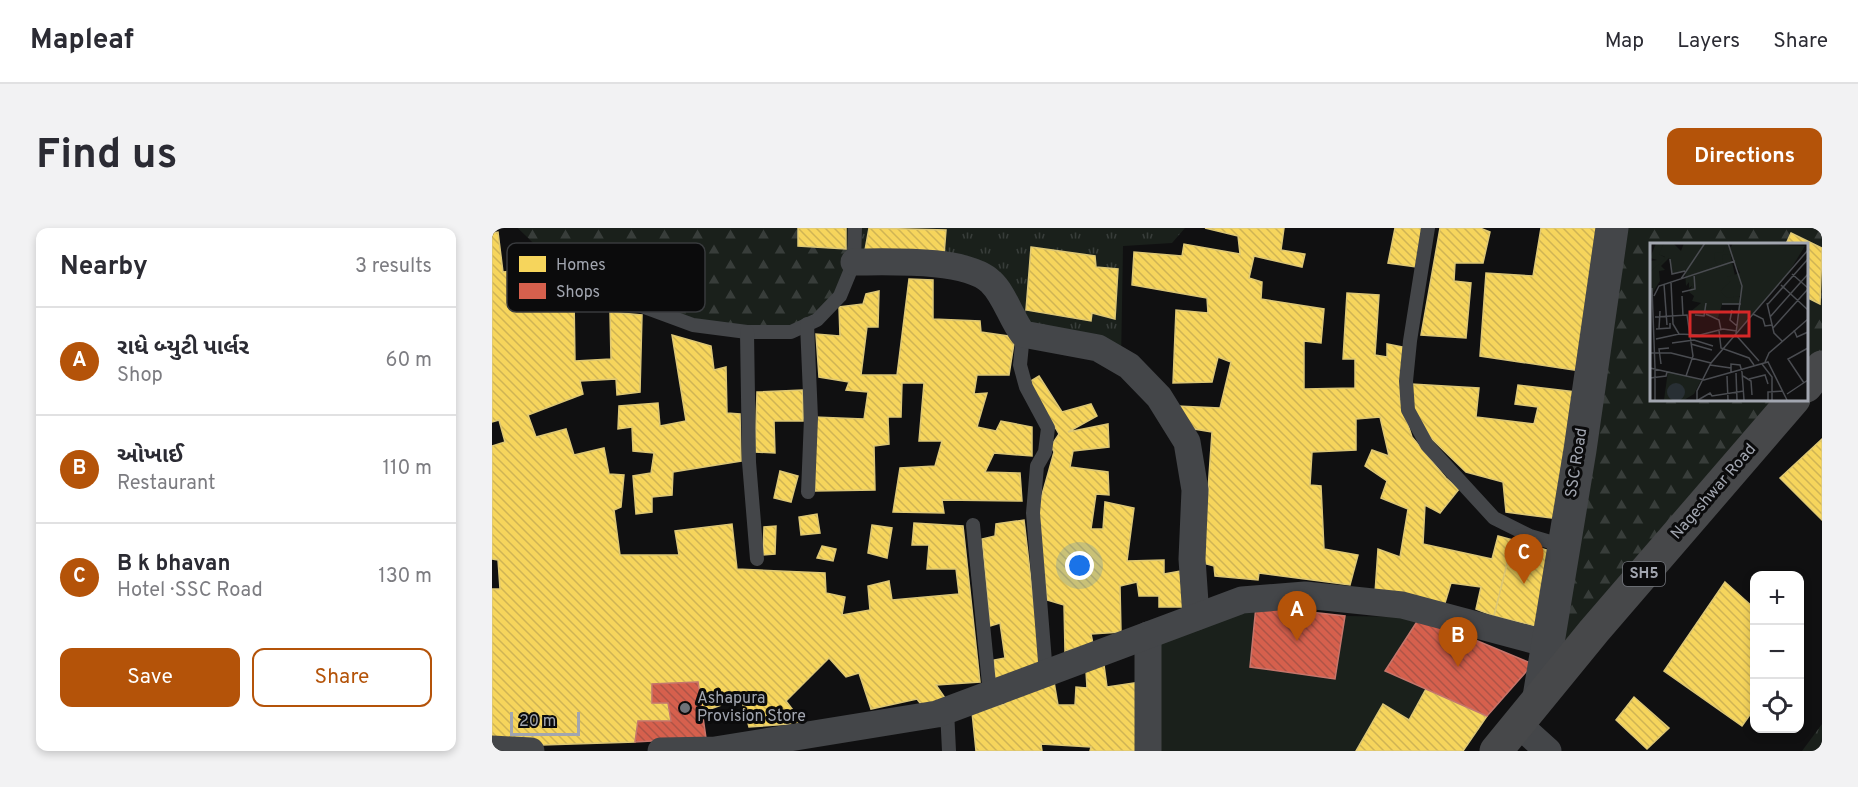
<!DOCTYPE html>
<html lang="en">
<head>
<meta charset="utf-8">
<style>
	:root { --surface:#fff; --page:#f2f2f3; --text:#2b2b33; --muted:#7c7c81; --line:#e1e1e2; --accent:#b45309 }
	body { margin:0; font-family:Overpass,"Noto Sans Gujarati",sans-serif; background:var(--page); color:var(--text) }
	.controls { position:absolute; right:18px; bottom:18px; display:grid; overflow:hidden; border-radius:12px; box-shadow:0 3px 9px #0003 }
	.controls button { width:54px; height:54px; display:grid; place-items:center; padding:0; border:0; border-bottom:2px solid var(--line); background:var(--surface); color:var(--text); font:30px sans-serif }
	.scale { position:absolute; left:18px; bottom:15px; width:70px; box-sizing:border-box; padding-left:6px; border:3px solid #a2a6b0; border-top:0; font-size:16px; line-height:21px; white-space:nowrap; color:#a2a6b0; -webkit-text-stroke:4px #0b0b0c; paint-order:stroke }
	.you { position:absolute; left:588px; top:338px; width:21px; height:21px; margin:-15px; border:4px solid #fff; border-radius:50%; background:#1a73e8; box-shadow:0 0 0 9px #1a73e833 }
	.badge { display:grid; place-items:center; width:39px; height:39px; border-radius:50%; background:var(--accent); color:#fff; font-size:20px; font-weight:700 }
	.pin { position:absolute; translate:-50% -50px; filter:drop-shadow(0 2px 3px #0008) }
	.pin::after { content:''; position:absolute; top:32px; width:21px; height:18px; background:inherit; clip-path:polygon(0 0,100% 0,50% 100%) }
	.list { margin:0; padding:0; list-style:none }
	h2 { display:flex; justify-content:space-between; align-items:center; height:78px; margin:0; padding:0 24px; font-size:26px }
	h2 small { font-size:20px; font-weight:400; color:var(--muted) }
	.list li { display:grid; grid-template-columns:39px 1fr auto; gap:18px; align-items:center; box-sizing:border-box; height:108px; padding:0 24px; border-top:2px solid var(--line) }
	.list b { display:block; font-size:22px; white-space:nowrap }
	.list p { margin:0; font-size:20px; white-space:nowrap; color:var(--muted) }
	.list em { font-size:20px; font-style:normal; color:var(--muted) }
	.actions { display:flex; gap:12px; padding:18px 24px }
	.actions a { flex:1; padding:14px 0; border:2px solid var(--accent); border-radius:12px; text-align:center; font-size:21px; color:var(--accent) }
	.actions .main { background:var(--accent); color:#fff }
	.icon { flex:none; width:33px; height:33px; fill:none; stroke:currentColor; stroke-width:2; stroke-linecap:round; stroke-linejoin:round }
	.map { position:relative; flex:none; width:1330px; height:523px; overflow:hidden; border-radius:12px }
	header { display:flex; align-items:center; gap:36px; box-sizing:border-box; height:84px; padding:0 30px; background:var(--surface); border-bottom:2px solid var(--line) }
	header strong { font-size:28px }
	nav { display:flex; gap:33px; margin-inline-start:auto; font-size:21px }
	.intro { display:flex; align-items:center; justify-content:space-between; box-sizing:border-box; height:144px; padding:0 36px }
	h1 { margin:0; font-size:42px }
	.button { padding:15px 27px; border-radius:12px; background:var(--accent); color:#fff; font-size:21px; font-weight:700 }
	main { display:flex; gap:36px; padding:0 36px }
	aside { flex:1; background:var(--surface); border-radius:12px; box-shadow:0 3px 9px #0003 }
	.map>svg:first-child { display:block }
	.grass { fill:url(#grass-tufts) }
	.forest { fill:url(#forest-firs) }
	.green { fill:#1a201b }
	.homes { fill:url(#homes-back-hatch); stroke:#ddc775; stroke-width:1.5 }
	.shops { fill:url(#shops-back-hatch); stroke:#c6756b; stroke-width:1.5 }
	.lines { fill:none; stroke-linecap:round; stroke-linejoin:round }
	.service { stroke:#444649; stroke-width:14 }
	.minor { stroke:#444649; stroke-width:27 }
	.tertiary { stroke:#444649; stroke-width:33 }
	.primary { stroke:#47484a; stroke-width:33 }
	.poi-dot { fill:#6f7278; stroke:#0b0b0c; stroke-width:2 }
	.labels { text-anchor:middle; dominant-baseline:central; stroke-width:6; stroke-linejoin:round; paint-order:stroke }
	.shield { fill:#0b0b0c; stroke:#75787f; stroke-width:1.5 }
	.shield-label { font-size:15px; font-weight:bold; fill:#a2a6b0 }
	.street-label { font-size:16px; fill:#a2a6b0; stroke:#0b0b0c }
	.poi-label { font-size:16px; fill:#a2a6b0; stroke:#0b0b0c; text-anchor:start }
	.inset-road { fill:none; stroke:#4a4c51; stroke-width:1.5 }
	.view { fill:#d62828; fill-opacity:0.15; stroke:#d62828; stroke-width:3 }
	.inset-edge { fill:none; stroke:#a2a6b0; stroke-width:3 }
	.key { fill:#0b0b0c; stroke:#383a3d; stroke-width:1.5 }
	.key-label { font-size:16px; fill:#a2a6b0 }
</style>
</head>
<body>
<header>
<strong>Mapleaf</strong>
<nav><a>Map</a><a>Layers</a><a>Share</a></nav>
</header>
<div class="intro"><h1>Find us</h1><a class="button">Directions</a></div>
<main>
<aside>
<h2>Nearby<small>3 results</small></h2>
<ul class="list">
<li><span class="badge">A</span><div><b>રાધે બ્યુટી પાર્લર</b><p>Shop</p></div><em>60 m</em></li>
<li><span class="badge">B</span><div><b>ઓખાઈ</b><p>Restaurant</p></div><em>110 m</em></li>
<li><span class="badge">C</span><div><b>B k bhavan</b><p>Hotel · SSC Road</p></div><em>130 m</em></li>
</ul>
<div class="actions"><a class="main">Save</a><a>Share</a></div>
</aside>
<div class="map">
<svg width="1330" height="523" viewBox="0 0 1330 523">
	<defs>
		<pattern id="grass-tufts" width="24" height="20" patternUnits="userSpaceOnUse" patternTransform="scale(1.5)"><rect width="24" height="20" fill="#1a201b"/><path d="M3 7l-1-3M5 7V3M7 7l1-3M15 17l-1-3M17 17v-4M19 17l1-3" fill="none" stroke="#383d3a"/></pattern>
		<pattern id="forest-firs" width="22" height="20" patternUnits="userSpaceOnUse" patternTransform="scale(1.5)"><rect width="22" height="20" fill="#1a201b"/><path d="M5 1l3.5 6h-7zM16 11l3.5 6h-7z" fill="#383d3a"/></pattern>
		<pattern id="homes-back-hatch" width="6" height="6" patternUnits="userSpaceOnUse" patternTransform="scale(1.5)"><rect width="6" height="6" fill="#f6d55c"/><path d="M-1 5l2 2M0 0l6 6M5-1l2 2" fill="none" stroke="#cfb454"/></pattern>
		<pattern id="shops-back-hatch" width="6" height="6" patternUnits="userSpaceOnUse" patternTransform="scale(1.5)"><rect width="6" height="6" fill="#d6604d"/><path d="M-1 5l2 2M0 0l6 6M5-1l2 2" fill="none" stroke="#ad5447"/></pattern>
	</defs>
	<rect width="100%" height="100%" fill="#101011"/>
	<g class="grass">
		<polygon points="26,0 693,0 680,15 631,18 629,133 531,106 477,42 70,43"/>
		<polygon points="1330,496 1330,523 1310,523"/>
	</g>
	<g class="forest">
		<polygon points="26,0 363,0 348,68 299,104 201,97 117,66 70,43"/>
		<polygon points="1118,0 1330,0 1330,139 1314,158 1314,16 1159,16 1159,171 1303,171 1047,469"/>
	</g>
	<polygon class="green" points="764,378 758,439 843,450 853,388 928,389 893,443 934,461 917,492 891,476 864,523 665,523 660,418"/>
	<g class="homes">
		<polygon points="306,0 354,0 354,21 306,18"/>
		<polygon points="377,0 454,2 452,27 373,22"/>
		<polygon points="713,0 792,0 789,22 813,26 810,39 762,28 757,50 770,54 769,71 832,81 829,115 812,113 812,161 863,160 863,131 851,131 855,65 887,67 883,127 895,129 895,116 911,119 908,172 920,209 954,250 967,261 948,285 933,277 931,316 1000,331 1006,308 1021,312 1002,388 984,381 989,359 959,355 953,375 883,365 886,321 908,329 916,281 889,270 895,253 873,238 880,222 897,228 888,189 864,191 864,222 820,224 818,257 829,258 832,321 866,327 858,357 767,345 766,352 723,348 722,338 711,335 720,204 696,200 686,178 728,180 739,134 726,129 720,154 681,155 684,82 716,85 715,70 640,57 642,24 690,28 692,16 748,26 746,8"/>
		<polygon points="903,0 930,0 924,39 896,35"/>
		<polygon points="948,0 988,0 998,4 991,35 963,35 962,53 979,55 974,110 929,107"/>
		<polygon points="1049,0 1109,0 1088,143 988,128 994,45 1041,48"/>
		<polygon points="6,4 11,44 40,41 43,67 82,70 83,133 119,131 118,84 150,87 148,164 125,167 124,151 88,153 91,166 36,187 44,209 74,201 82,227 112,220 117,246 132,247 129,279 122,282 128,327 187,327 183,303 240,296 245,341 333,345 334,365 353,369 350,387 378,382 376,358 397,353 400,372 467,366 464,341 435,341 437,317 420,317 422,295 471,298 488,454 444,457 453,470 432,480 425,471 379,481 367,445 354,449 337,430 294,473 311,495 257,499 249,470 210,484 206,454 160,456 160,475 176,475 179,493 146,493 143,514 19,518 0,509 0,361 8,361 6,332 0,331 0,218 13,214 7,192 0,194 0,5"/>
		<polygon points="1299,5 1330,20 1328,76 1314,69 1314,16 1294,16"/>
		<polygon points="539,19 603,28 604,39 626,41 623,91 600,85 599,93 534,82"/>
		<polygon points="417,51 441,52 441,91 488,93 489,104 523,109 517,147 485,147 482,166 495,165 485,199 504,203 509,193 540,199 540,228 502,225 493,244 528,245 530,273 450,272 452,285 401,284 408,240 443,238 450,213 427,213 432,155 410,155 409,189 396,189 397,216 382,218 383,262 323,263 323,189 372,191 376,164 354,162 357,154 327,149 324,106 348,108 347,79 371,76 374,66 387,63 386,99 375,99 369,147 405,147"/>
		<polygon points="180,107 219,118 222,142 234,139 235,185 248,186 249,233 181,244 180,267 160,269 160,284 144,286 141,248 159,245 162,225 141,223 140,199 126,201 127,178 166,175 168,198 194,193"/>
		<polygon points="547,148 570,184 599,176 605,188 576,204 616,196 617,219 581,223 578,239 616,244 617,267 604,266 599,301 611,301 613,274 642,280 635,333 672,332 672,346 695,342 696,379 667,379 667,368 647,368 645,354 628,358 629,404 599,406 601,416 573,423 572,377 555,372 546,281 562,224 559,218 567,206 537,154"/>
		<polygon points="919,156 987,160 984,189 1042,196 1046,179 1023,176 1026,157 1084,164 1067,291 1014,284 1011,254 974,244 938,209 919,175"/>
		<polygon points="311,162 311,193 282,193 283,225 263,224 265,164"/>
		<polygon points="1330,211 1330,292 1288,250"/>
		<polygon points="288,243 306,248 299,274 282,270"/>
		<polygon points="325,286 328,305 309,307 307,289"/>
		<polygon points="532,292 549,437 503,452 502,432 513,430 508,395 498,398 490,311 503,308 504,296"/>
		<polygon points="380,297 400,300 395,330 376,325"/>
		<polygon points="284,298 283,326 271,327 272,299"/>
		<polygon points="1021,312 1058,323 1047,399 1002,388"/>
		<polygon points="330,318 344,321 341,333 325,330"/>
		<polygon points="1233,354 1262,380 1262,481 1250,498 1172,443"/>
		<polygon points="612,437 615,459 648,454 651,523 598,523 599,519 549,516 550,523 484,523 480,484 513,476 513,469 562,454 566,477 583,477 584,459 595,460 594,443"/>
		<polygon points="934,461 995,488 971,523 864,523 891,476 917,492"/>
		<polygon points="1142,469 1177,500 1155,521 1124,492"/>
	</g>
	<g class="shops">
		<polygon points="764,378 853,388 843,451 758,439"/>
		<polygon points="928,389 1041,436 995,488 893,443"/>
		<polygon points="206,454 214,510 143,514 146,493 179,493 176,475 160,475 160,456"/>
	</g>
	<g class="lines">
		<g class="service">
			<polyline points="936,0 918,113 914,153 916,182 935,217 1002,290 1038,308 1072,318"/>
			<polyline points="117,66 201,97 255,104 299,104 325,92 348,68 362,34 363,0"/>
			<polyline points="315,96 319,190 316,264"/>
			<polyline points="255,104 257,234 265,331"/>
			<polyline points="531,106 528,137 534,159 556,200 553,224 545,238 541,285 554,446"/>
			<polyline points="481,297 498,466"/>
			<polyline points="455,482 457,523"/>
		</g>
		<g class="minor">
			<path d="M362 34C395 34 475 30 499 54 513 67 519 91 531 106L606 120 637 138 667 169 695 214 703 262 700 331 704 389"/>
			<polyline points="656,407 656,523"/>
			<polyline points="1025,495 1056,523"/>
			<polyline points="0,521 39,523"/>
			<polyline points="169,523 223,522 445,486 750,372 813,367 910,377 1056,416"/>
		</g>
		<polyline class="tertiary" points="1047,469 1088,222 1120,0"/>
		<g class="primary">
			<polyline points="1314,158 1330,139"/>
			<polyline points="1004,523 1102,403 1302,171"/>
		</g>
	</g>
	<circle class="poi-dot" cx="193" cy="480" r="6"/>
	<g class="labels">
		<rect class="shield" x="1131" y="334" width="42" height="24" rx="4.5"/>
		<g class="shield-label">
			<text x="1152" y="346">SH5</text>
		</g>
		<g class="street-label">
			<text transform="translate(1085 235) rotate(-81)">SSC Road</text>
			<text transform="translate(1222 264) rotate(-49)">Nageshwar Road</text>
		</g>
		<g class="poi-label">
			<text x="205" y="471">Ashapura<tspan x="205" dy="18">Provision Store</tspan></text>
		</g>
	</g>
	<g transform="translate(1158 15)">
		<rect width="158" height="158" fill="#101011"/>
		<path d="M14 0H23L31 8 34 0H78L91 61H72L68 75 43 71 40 69 51 60 42 58 44 53 39 49 42 43 39 45V39L36 43 35 28 22 31 19 15 11 23 15 27 9 28 10 38 0 54V29L15 14 8 11Z" fill="#1a201b"/>
		<path d="M6 0H14L9 11 16 15 0 29V18L7 17 0 15ZM76 0 81 4 83 0 155 3 139 29 86 90 90 53 77 55 70 48 81 38 77 34 90 30 80 11 73 12 72 22 67 24 64 14 65 10 73 9Z" fill="#1a201b"/>
		<path d="M18 128 51 137 44 151 34 157H14Z" fill="#1a201b"/>
		<path d="M17 149a9 9 0 1 1 18 0a9 9 0 1 1-18 0Z" fill="#282f34"/>
		<path class="inset-road" d="M78 0 92 43 86 90M20 16 22 31 35 28M142 31 158 45M31 36 55 0M21 39 23 81 29 91M14 41 17 82M131 42 158 67M2 45 5 125M32 49 45 46 44 31M4 53 9 43 85 18M32 53 33 73M117 60 124 90 132 98M72 61H91M118 61 158 16M82 67 80 77 87 83M56 71 69 77 71 87M103 71 113 76 115 83 122 82M45 72 54 73 56 60M5 74 37 72 43 113 36 133M120 74 158 31M123 85 158 46M6 86 20 85V80M9 86 10 68M69 87 71 105 99 115 104 122M144 87 147 94 158 89M85 91 109 118M6 96 29 91 50 92 73 86 87 88M22 100 44 97 63 103M41 101 62 107M0 110H21L61 120M115 119 119 110 158 76M11 121 9 106 19 105M112 121 122 134V157M60 122 81 125M0 125 54 137 118 119 137 157M81 129V121L90 122 92 129M92 129 94 157M86 130 87 157M77 133 78 157M93 133 101 138 102 152M0 135 16 133 17 129M99 136 115 132 118 141M154 140 138 116 158 105M137 151 158 137M5 157V125M47 157V148L61 120 158 7M48 157 60 150 62 153 94 148M118 157V149L133 148"/>
		<path class="view" d="M40 69H99V93H40Z"/>
		<rect width="158" height="158" class="inset-edge"/>
	</g>
	<rect x="15" y="15" width="198" height="69" rx="9" class="key"/>
	<rect x="27" y="28" width="27" height="16" fill="#f6d55c"/>
	<rect x="27" y="55" width="27" height="16" fill="#d6604d"/>
	<g class="key-label">
		<text x="64" y="42">Homes</text>
		<text x="64" y="69">Shops</text>
	</g>
</svg>
<div class="controls">
<button>+</button>
<button>−</button>
<button><svg class="icon" aria-label="locate" viewBox="0 0 24 24"><circle cx="12" cy="12" r="6"/><path d="M12 2v4M12 18v4M2 12h4M18 12h4"/></svg></button>
</div>
<div class="scale">20 m</div>
<div class="you"></div>
<div class="pin badge" style="left:805px;top:413px">A</div>
<div class="pin badge" style="left:966px;top:439px">B</div>
<div class="pin badge" style="left:1032px;top:356px">C</div>
</div>
</main>
</body>
</html>
